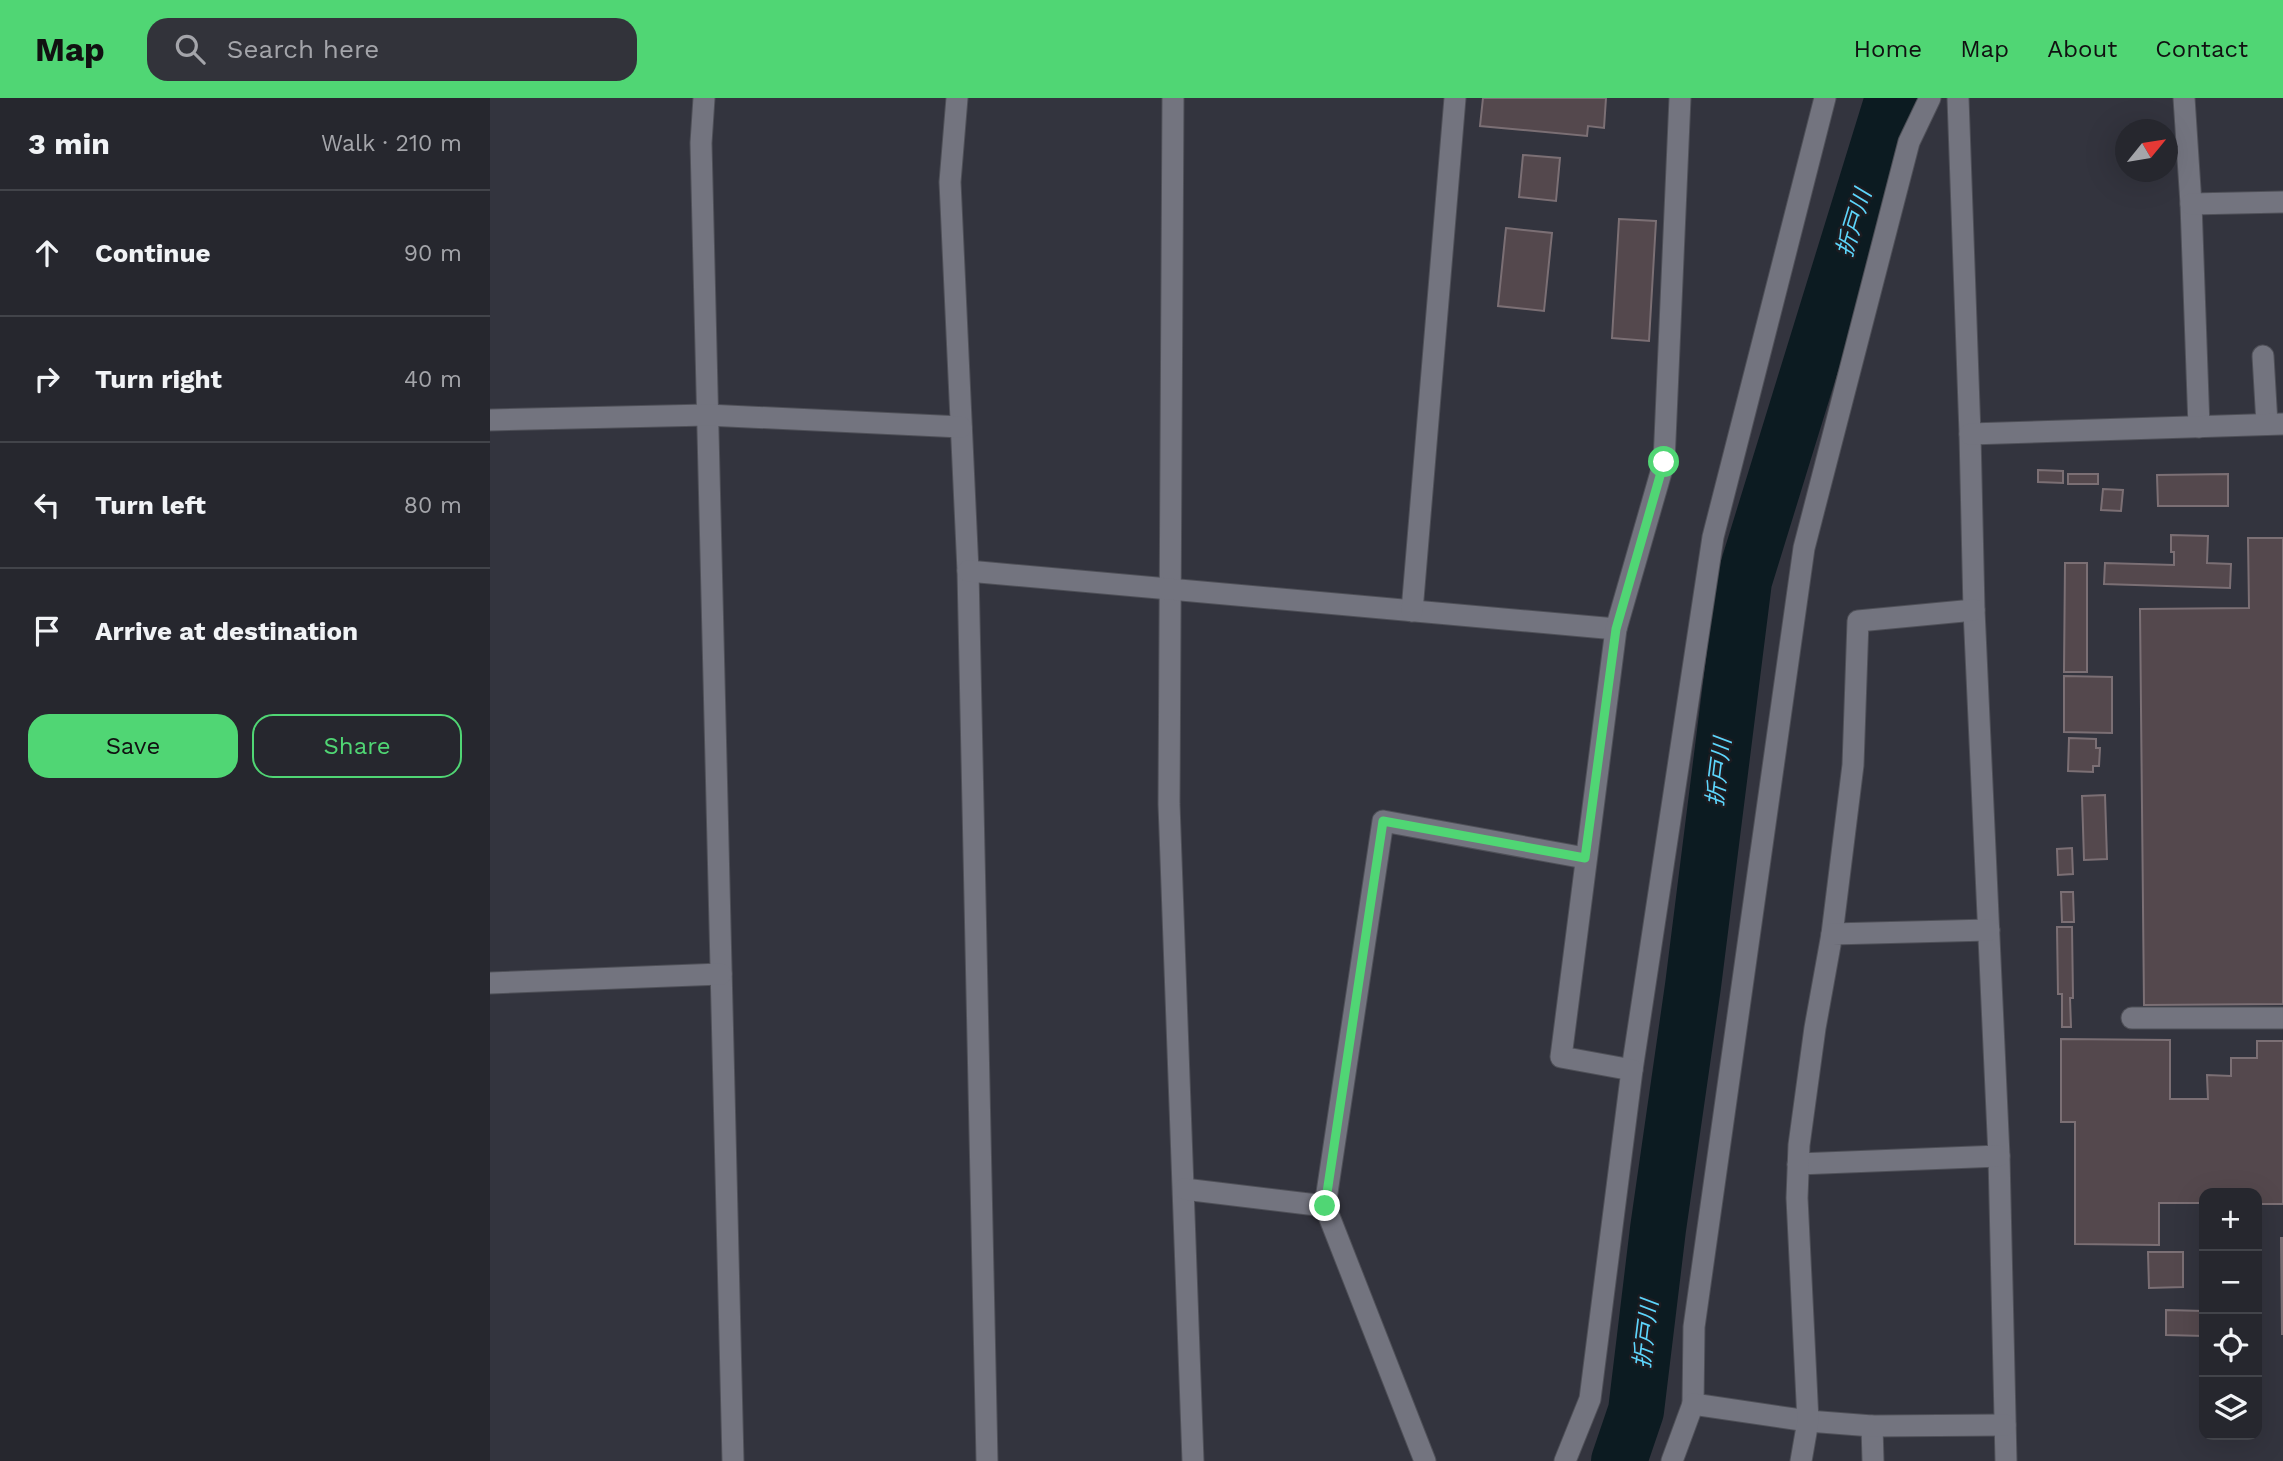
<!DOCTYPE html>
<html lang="en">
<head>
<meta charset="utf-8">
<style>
	:root { --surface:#26272e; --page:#32333a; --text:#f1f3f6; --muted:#a4a5aa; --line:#42444a; --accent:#50d674 }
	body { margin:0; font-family:"Work Sans","Noto Sans JP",sans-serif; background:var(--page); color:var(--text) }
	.controls { position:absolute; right:21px; bottom:21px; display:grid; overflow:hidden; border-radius:14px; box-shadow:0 7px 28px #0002 }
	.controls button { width:63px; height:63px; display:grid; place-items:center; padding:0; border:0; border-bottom:2px solid var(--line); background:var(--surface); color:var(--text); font:35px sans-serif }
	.compass { position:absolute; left:1625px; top:21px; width:63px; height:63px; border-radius:50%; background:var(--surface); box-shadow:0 7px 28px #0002; rotate:60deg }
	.stop { position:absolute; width:21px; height:21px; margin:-16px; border:5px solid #50d674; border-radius:50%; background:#fff }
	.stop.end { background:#50d674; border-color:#fff; box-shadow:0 2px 7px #0008 }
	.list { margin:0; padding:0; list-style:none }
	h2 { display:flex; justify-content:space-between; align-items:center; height:91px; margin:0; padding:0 28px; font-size:30px }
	h2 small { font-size:23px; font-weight:400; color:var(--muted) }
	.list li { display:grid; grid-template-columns:46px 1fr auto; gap:21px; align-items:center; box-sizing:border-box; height:126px; padding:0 28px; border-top:2px solid var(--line) }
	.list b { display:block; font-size:26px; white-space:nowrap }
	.list em { font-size:23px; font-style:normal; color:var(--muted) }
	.actions { display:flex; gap:14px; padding:21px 28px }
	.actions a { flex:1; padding:16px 0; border:2px solid var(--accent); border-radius:21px; text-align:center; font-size:24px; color:var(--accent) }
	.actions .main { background:var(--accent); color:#111 }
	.icon { flex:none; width:38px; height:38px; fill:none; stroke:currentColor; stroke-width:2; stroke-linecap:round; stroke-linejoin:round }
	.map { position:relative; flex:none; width:1793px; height:1363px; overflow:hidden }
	header { display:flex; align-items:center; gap:42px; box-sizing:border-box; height:98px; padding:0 35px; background:var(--accent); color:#111 }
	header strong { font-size:33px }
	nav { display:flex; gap:38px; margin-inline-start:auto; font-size:24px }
	.search { width:490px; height:63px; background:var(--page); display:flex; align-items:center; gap:18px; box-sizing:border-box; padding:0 24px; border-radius:21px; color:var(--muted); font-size:26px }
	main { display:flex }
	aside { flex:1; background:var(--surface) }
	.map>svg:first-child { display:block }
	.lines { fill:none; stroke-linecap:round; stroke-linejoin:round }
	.river { stroke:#0c1b21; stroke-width:56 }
	.building { fill:#54484d; stroke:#7b6f74; stroke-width:2 }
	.minor-casing { stroke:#4f5058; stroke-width:23 }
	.minor { stroke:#73747f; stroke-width:21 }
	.route { stroke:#50d674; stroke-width:9 }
	.labels { text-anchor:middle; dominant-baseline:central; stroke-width:5; stroke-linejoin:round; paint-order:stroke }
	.water-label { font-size:23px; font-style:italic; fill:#5dd5fb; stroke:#1c1c21 }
</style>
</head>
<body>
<header>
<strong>Map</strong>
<div class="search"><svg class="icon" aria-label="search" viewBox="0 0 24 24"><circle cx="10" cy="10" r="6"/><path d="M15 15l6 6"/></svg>Search here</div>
<nav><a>Home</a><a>Map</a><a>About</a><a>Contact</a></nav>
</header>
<main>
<aside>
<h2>3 min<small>Walk · 210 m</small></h2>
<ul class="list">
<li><svg class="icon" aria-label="ahead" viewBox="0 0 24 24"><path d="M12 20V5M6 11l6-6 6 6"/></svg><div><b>Continue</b></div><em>90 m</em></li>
<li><svg class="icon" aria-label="right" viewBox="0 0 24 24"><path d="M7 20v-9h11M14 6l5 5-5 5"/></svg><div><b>Turn right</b></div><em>40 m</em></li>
<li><svg class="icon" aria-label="left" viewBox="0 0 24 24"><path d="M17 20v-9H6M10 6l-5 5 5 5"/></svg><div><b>Turn left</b></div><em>80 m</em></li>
<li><svg class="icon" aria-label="arrive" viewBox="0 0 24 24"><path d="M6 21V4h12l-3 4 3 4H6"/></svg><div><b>Arrive at destination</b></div></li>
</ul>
<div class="actions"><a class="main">Save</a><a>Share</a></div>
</aside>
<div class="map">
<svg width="1793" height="1363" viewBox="0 0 1793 1363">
	<rect width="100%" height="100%" fill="#33343e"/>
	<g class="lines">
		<polyline class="river" points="1129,1363 1146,1313 1168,1131 1203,888 1254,483 1403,0"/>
	</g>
	<g class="building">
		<polygon points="993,0 1116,0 1114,30 1098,28 1097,38 990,28"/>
		<polygon points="1033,57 1070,60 1066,103 1029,99"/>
		<polygon points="1129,121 1166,123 1159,243 1122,240"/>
		<polygon points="1016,130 1062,135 1054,213 1008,208"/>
		<polygon points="1548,372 1573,373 1573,385 1548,384"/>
		<rect x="1578" y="376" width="30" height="10"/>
		<polygon points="1738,376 1738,408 1668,408 1667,377"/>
		<polygon points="1613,391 1633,392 1631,413 1611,412"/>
		<polygon points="1681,437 1718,438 1717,465 1741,466 1740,490 1614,486 1615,465 1684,467 1684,454 1681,454"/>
		<polygon points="1758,440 1793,440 1793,906 1654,907 1650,511 1759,510"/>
		<polygon points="1575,465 1597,465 1597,574 1574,574"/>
		<polygon points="1574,578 1622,579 1622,635 1574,634"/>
		<polygon points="1579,640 1606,641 1606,650 1610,650 1609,668 1603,668 1603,674 1578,673"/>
		<polygon points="1615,697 1617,761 1594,762 1592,698"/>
		<polygon points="1582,750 1583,776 1568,777 1567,751"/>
		<polygon points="1571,794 1583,794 1584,824 1572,824"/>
		<polygon points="1567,829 1582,829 1583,900 1580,900 1581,929 1572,929 1572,896 1568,896"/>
		<polygon points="1571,941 1680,942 1680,1001 1718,1001 1717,977 1741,978 1741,960 1767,960 1767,943 1793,943 1793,1106 1767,1106 1767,1095 1714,1095 1714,1105 1669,1105 1669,1147 1585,1146 1585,1024 1571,1024"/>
		<polygon points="1791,1140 1793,1140 1793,1236 1792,1236"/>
		<polygon points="1658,1154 1693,1154 1693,1189 1659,1190"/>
		<polygon points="1676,1212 1714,1213 1714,1238 1676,1237"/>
	</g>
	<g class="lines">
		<defs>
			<g id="minor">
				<polyline points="214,0 211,45 243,1363"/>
				<polyline points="467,0 460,84 478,473 497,1363"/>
				<polyline points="683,0 679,706 703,1363"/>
				<polyline points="1468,0 1480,336 1484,512 1509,1058 1516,1363"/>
				<polyline points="1694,0 1701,106 1709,329"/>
				<polyline points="1701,106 1793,104"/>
				<polyline points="1773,258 1777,326"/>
				<polyline points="0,322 217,317 471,329"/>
				<polyline points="1480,336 1793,326"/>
				<polyline points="478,473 1126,531"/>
				<polyline points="922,513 965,0"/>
				<polyline points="1342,836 1363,667 1368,523 1484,512"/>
				<polyline points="0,885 231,876"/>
				<polyline points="1642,920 1793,920"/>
				<polyline points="1142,972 1223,439 1335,0"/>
				<polyline points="1308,1066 1509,1058"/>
				<polyline points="694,1091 835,1108"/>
				<polyline points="1203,1306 1204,1229 1314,450 1419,44 1440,0"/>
				<polyline points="1382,1328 1383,1363"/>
				<polyline points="935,1363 835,1108 893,723 1095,760"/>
				<polyline points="1075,1363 1100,1301 1142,972 1071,959 1126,531 1174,364 1190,0"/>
				<polyline points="1182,1363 1203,1306 1318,1323 1382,1328 1515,1327"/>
				<polyline points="1311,1363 1318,1323 1307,1100 1309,1047 1325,930 1342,836 1499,832"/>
			</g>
		</defs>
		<use href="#minor" class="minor-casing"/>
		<use href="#minor" class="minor"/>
	</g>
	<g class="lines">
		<polyline class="route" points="835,1108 893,723 1095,760 1126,531 1174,364"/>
	</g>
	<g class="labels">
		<g class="water-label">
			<text transform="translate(1364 125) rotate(-73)">折戸川</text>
			<text transform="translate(1229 674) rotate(-83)">折戸川</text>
			<text transform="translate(1156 1236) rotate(-83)">折戸川</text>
		</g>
	</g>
</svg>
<div class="controls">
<button>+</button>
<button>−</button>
<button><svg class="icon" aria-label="locate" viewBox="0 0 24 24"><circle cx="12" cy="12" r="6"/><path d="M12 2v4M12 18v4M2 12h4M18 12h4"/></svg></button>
<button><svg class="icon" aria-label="layers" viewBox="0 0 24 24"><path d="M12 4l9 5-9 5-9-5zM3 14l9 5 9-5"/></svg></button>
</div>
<svg class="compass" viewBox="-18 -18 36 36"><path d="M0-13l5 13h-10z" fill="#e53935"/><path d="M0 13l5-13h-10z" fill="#a4a5aa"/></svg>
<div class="stop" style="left:1174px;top:364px"></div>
<div class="stop end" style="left:835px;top:1108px"></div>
</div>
</main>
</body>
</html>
